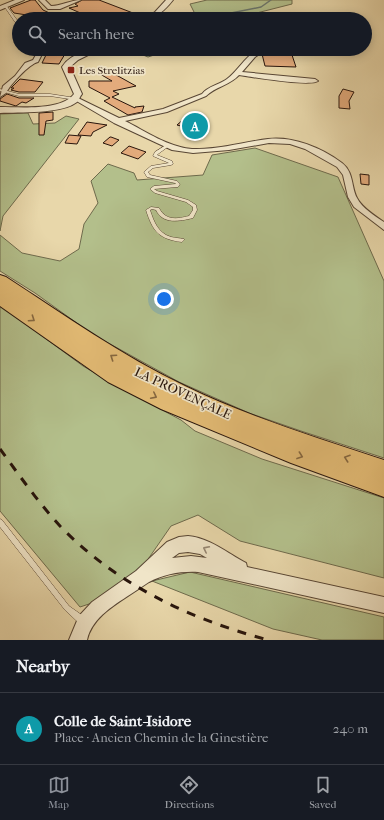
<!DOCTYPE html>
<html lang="en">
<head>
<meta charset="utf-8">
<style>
	:root { --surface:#171b24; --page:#242831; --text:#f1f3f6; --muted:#9ea1a6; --line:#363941; --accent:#8c9099 }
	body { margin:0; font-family:"IM FELL French Canon",serif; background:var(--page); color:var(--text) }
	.you { position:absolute; left:164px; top:299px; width:14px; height:14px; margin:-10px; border:3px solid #fff; border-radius:50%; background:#1a73e8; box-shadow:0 0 0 6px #1a73e833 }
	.badge { display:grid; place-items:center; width:26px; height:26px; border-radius:50%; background:var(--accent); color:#fff; font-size:13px; font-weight:700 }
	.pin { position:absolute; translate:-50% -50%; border:2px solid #fff; box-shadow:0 1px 4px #0006 }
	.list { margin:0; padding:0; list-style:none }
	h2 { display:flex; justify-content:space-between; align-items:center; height:52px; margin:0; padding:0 16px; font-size:17px }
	h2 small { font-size:13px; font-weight:400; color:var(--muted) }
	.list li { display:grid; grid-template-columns:26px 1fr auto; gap:12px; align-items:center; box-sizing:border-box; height:72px; padding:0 16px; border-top:1px solid var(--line) }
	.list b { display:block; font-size:15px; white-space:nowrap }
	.list p { margin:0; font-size:13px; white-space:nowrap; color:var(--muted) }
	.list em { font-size:13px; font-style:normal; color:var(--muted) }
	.icon { flex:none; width:22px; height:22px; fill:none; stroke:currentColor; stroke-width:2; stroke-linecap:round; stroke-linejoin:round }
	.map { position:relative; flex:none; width:384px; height:640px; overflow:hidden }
	.search { position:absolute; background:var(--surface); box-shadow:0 2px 10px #0003; left:12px; right:12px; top:12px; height:44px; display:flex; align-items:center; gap:10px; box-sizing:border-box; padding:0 14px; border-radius:22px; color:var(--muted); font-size:15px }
	.sheet { height:124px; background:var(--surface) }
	nav { display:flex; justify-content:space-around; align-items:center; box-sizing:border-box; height:56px; border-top:1px solid var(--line); background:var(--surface); font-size:11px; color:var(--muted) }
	nav a { display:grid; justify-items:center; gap:2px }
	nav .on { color:var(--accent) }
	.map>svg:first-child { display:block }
	.green { fill:#b3bf8b; stroke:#6e6a4c }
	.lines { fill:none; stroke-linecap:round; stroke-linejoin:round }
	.stream { stroke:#6b776e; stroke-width:1.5 }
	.building { fill:#e3ab7c; stroke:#28150c }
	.service-casing { stroke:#584634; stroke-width:1 }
	.minor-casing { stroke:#584634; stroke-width:2 }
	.tertiary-casing { stroke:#584634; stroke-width:2 }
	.motorway-casing { stroke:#28150c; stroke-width:2 }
	.service { fill:#f0e5c8; fill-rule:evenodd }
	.minor { fill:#f0e5c8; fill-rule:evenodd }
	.tertiary { fill:#f0e5c8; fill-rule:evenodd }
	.motorway { fill:#e4bc75; fill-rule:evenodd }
	.rail { stroke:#28150c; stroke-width:3; stroke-dasharray:9 9; stroke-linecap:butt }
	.oneway { stroke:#866840 }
	.oneway2 { stroke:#968773 }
	.poi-dot { fill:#8f2418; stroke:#f0e5c8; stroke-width:1.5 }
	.labels { text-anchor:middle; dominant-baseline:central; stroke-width:3.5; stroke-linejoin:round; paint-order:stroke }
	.far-poi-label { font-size:11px; fill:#28150c; stroke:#f0e5c8; text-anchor:start }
	.street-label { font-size:13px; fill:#28150c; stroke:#f0e5c8 }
</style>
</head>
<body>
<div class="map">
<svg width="384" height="640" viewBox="0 0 384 640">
	<rect width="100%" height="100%" fill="#e8d7aa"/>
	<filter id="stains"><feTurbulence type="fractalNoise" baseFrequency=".005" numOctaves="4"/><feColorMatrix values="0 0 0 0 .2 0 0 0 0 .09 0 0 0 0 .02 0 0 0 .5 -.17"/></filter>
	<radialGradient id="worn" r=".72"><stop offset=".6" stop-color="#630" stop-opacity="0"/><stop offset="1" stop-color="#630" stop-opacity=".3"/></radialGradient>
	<g class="green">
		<polygon points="207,0 292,0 292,4 233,19 192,19 196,16 190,4"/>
		<polygon points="143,49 173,49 148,57 138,53"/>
		<polygon points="28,113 33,124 55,123 66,116 79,119 3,216 0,231 0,114"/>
		<polygon points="255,148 338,177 384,281 384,458 301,431 249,413 179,382 92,334 35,293 0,271 0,235 22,253 60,261 79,249 84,224 98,203 91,181 108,164 134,173 137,180 203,175 212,155"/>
		<polygon points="0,305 83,366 119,387 181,420 195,431 262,459 384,498 384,578 240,541 198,515 171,526 144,565 92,603 80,607 0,511"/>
		<polygon points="190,572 384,617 384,640 322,640 273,629 152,581"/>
	</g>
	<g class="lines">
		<polyline class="stream" points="208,19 221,15 261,7 271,0"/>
	</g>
	<g class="building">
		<polygon points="31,0 35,0 43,10 56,16 46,18 14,13 10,8"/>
		<polygon points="82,0 99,0 133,13 118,19 111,19 105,16 94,19 69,8 78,6 75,4"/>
		<polygon points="49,49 68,49 59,64 42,63"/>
		<polygon points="291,52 296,67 265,66 262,54"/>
		<polygon points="100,66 136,86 113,91 119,94 112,97 135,108 135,107 144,106 142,112 128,115 104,101 110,98 89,87 89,81 112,81 100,74"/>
		<polygon points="20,79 43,82 35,92 19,92 11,90 14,88 11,88"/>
		<polygon points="343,89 354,92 349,101 350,109 339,108 339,96"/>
		<polygon points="7,94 19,98 34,98 26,103 22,102 16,106 0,101 0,99"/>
		<polygon points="53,112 53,120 46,121 44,135 39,135 39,113"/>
		<polygon points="185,118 200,123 193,129 177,125"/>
		<polygon points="87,122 107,125 93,132 91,136 78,135"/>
		<polygon points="69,135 81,136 77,144 65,143"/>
		<polygon points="110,137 111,137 119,140 112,146 103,143"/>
		<polygon points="129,146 146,152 138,159 121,153"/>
		<polygon points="360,174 369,175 369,185 361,184"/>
	</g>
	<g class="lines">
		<defs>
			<g id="service">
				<polygon points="4,5 6,5 17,20 19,21 19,23 15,22 4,6"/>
				<polygon points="0,89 19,94 50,94 76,98 78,99 76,100 50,96 19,96 0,91"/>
				<path d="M166 145H168L169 146 158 154 157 155 172 161 173 164 171 165 153 168 148 172 150 175 177 181 180 184 178 187H177L154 189 157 191 188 200 196 205 197 210 193 218C180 221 163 225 156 210L152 209 150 210C154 222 158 233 171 237 175 238 179 238 184 239V240L182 242C159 239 153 232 146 210L151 207 159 208C166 221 177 219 189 216L193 210V207L186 202 155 193 150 189 154 186 176 184 175 183 147 177 144 172 151 166 169 163 153 156 155 152Z"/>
				<polygon points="0,519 2,520 69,606 86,618 87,621 86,624 83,625 80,624 65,610 0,527"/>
			</g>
			<g id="minor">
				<path d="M39 0H45L51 6C62 6 70 0 81 0L60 9H48Z"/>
				<path d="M259 49H267L255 57 242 72 315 79 318 81C310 87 252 77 239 75 230 85 215 87 206 96L167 112 125 121C147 132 168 147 192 149 218 150 243 142 268 139 293 136 322 148 342 163 354 172 351 187 357 198 362 208 375 216 384 222V230L354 207 348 197 343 175 337 167 305 149 290 144 269 143 229 150 193 153 172 150 114 123 73 99 78 98 119 118 163 109 202 94C208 86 219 85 227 79 238 71 245 56 259 49Z"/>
				<path d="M37 53 42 54 38 62C29 64 10 85 6 93L0 97 3 86 15 76 25 63 33 60Z"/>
			</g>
			<g id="tertiary">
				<polygon points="15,0 24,0 0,10 0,6"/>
				<path d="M166 0H173C165 10 156 19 143 19L155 12Z"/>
				<path d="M90 49H100L78 60 70 67 82 94C80 96 79 100 77 102 62 114 19 112 0 113V107C20 107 61 111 74 94L62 67C69 56 79 54 90 49Z"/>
				<path d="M188 536C210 538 227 553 246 563L247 567 384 597V613L198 572C182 571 164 574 149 582 144 585 139 589 134 592 116 604 92 617 87 640H69L79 616 92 602 136 571 167 542 179 537ZM188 552 200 554 207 558 191 556 172 558 179 553Z"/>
			</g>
			<path id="motorway" d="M0 275 6 277C64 315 122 356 185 386 249 417 317 438 384 460V497L291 463 161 409 108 382 0 306V290L2 291 0 290Z"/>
		</defs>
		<use href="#service" class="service-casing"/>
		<use href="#minor" class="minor-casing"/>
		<use href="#tertiary" class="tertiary-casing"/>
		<use href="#motorway" class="motorway-casing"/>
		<use href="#service" class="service"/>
		<use href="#minor" class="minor"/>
		<use href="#tertiary" class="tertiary"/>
		<use href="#motorway" class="motorway"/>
		<path class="rail" d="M0 449C19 475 38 502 60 526 117 585 190 619 268 640"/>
	</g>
	<defs><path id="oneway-chevron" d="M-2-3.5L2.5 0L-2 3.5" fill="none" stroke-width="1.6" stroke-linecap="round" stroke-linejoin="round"/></defs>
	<g class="oneway">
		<use href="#oneway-chevron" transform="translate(32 319) rotate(34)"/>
		<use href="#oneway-chevron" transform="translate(113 357) rotate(-146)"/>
		<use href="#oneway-chevron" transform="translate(154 396) rotate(27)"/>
		<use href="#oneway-chevron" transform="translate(300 456) rotate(20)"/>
		<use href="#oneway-chevron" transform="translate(347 458) rotate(-161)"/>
	</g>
	<use class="oneway2" href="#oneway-chevron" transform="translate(206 549) rotate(-153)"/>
	<rect class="poi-dot" x="67" y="66" width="8" height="8" rx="2"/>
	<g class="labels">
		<g class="far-poi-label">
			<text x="79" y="70">Les Strelitzias</text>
		</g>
		<g class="street-label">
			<text transform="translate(183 393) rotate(25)">LA PROVENÇALE</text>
		</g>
	</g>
	<rect width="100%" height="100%" filter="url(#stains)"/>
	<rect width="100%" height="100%" fill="url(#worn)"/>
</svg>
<div class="you"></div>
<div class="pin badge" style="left:195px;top:126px;background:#0f9aa8">A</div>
<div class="search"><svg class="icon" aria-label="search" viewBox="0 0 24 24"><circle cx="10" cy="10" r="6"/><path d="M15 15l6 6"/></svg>Search here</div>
</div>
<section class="sheet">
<h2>Nearby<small></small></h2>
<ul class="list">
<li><span class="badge" style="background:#0f9aa8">A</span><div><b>Colle de Saint-Isidore</b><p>Place · Ancien Chemin de la Ginestière</p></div><em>240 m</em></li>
</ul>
</section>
<nav>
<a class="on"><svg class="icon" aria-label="map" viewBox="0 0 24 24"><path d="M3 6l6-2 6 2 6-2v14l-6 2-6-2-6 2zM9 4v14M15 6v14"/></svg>Map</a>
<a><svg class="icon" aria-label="directions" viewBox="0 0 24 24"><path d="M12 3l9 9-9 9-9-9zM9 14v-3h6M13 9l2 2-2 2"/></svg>Directions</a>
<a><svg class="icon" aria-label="saved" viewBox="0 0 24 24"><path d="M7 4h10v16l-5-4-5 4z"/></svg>Saved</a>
</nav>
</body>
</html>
